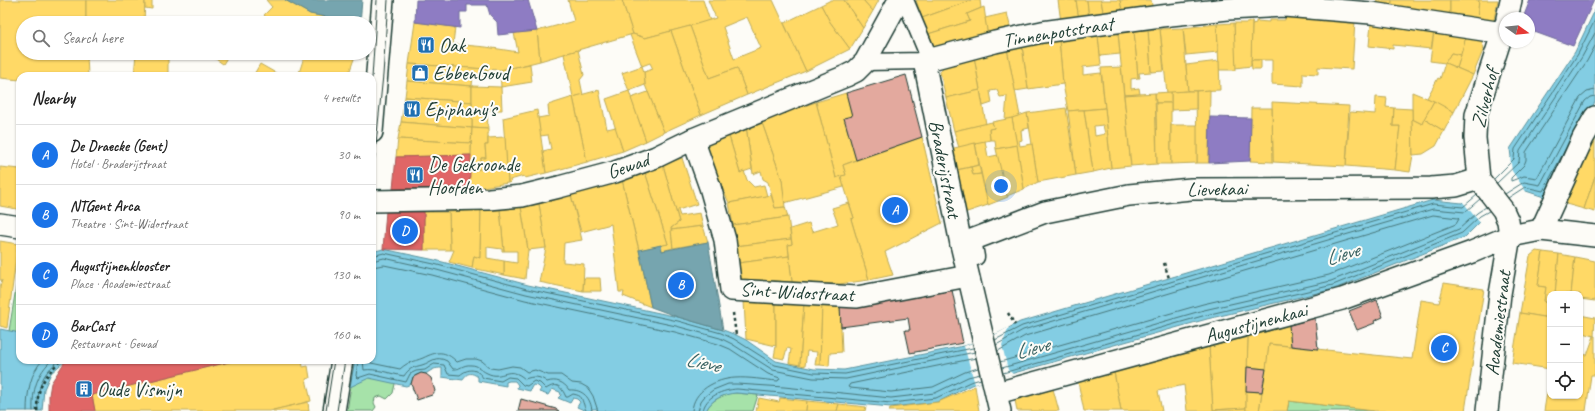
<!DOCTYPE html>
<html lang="en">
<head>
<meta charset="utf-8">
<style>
	:root { --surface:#fff; --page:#f2f2f2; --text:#222; --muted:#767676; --line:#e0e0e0; --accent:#1a73e8 }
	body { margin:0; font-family:Caveat,sans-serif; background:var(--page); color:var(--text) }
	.controls { position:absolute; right:12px; bottom:12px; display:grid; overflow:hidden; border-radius:8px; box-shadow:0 1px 3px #0004 }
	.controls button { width:36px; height:36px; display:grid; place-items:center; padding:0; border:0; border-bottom:1px solid var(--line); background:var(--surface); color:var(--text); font:20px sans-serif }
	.compass { position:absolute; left:1499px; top:12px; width:36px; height:36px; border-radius:50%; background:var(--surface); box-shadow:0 1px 3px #0004; rotate:105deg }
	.you { position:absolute; left:1001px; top:186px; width:14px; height:14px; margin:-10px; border:3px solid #fff; border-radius:50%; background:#1a73e8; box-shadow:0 0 0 6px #1a73e833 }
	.badge { display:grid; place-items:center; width:26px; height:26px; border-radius:50%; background:var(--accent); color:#fff; font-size:13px; font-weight:700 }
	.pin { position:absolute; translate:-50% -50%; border:2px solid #fff; box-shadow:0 1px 4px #0006 }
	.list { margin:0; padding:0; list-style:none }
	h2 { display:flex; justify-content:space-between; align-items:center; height:52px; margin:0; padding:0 16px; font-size:17px }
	h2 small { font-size:13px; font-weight:400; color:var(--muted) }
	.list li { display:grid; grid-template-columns:26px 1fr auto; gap:12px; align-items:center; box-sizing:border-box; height:60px; padding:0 16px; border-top:1px solid var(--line) }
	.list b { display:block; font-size:15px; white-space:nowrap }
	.list p { margin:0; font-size:13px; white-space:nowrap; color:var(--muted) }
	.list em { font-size:13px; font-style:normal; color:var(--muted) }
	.icon { flex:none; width:22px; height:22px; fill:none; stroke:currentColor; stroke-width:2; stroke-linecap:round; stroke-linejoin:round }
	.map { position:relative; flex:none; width:1595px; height:411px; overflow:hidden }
	.search { position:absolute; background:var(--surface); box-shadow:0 1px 3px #0004; left:16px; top:16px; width:360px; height:44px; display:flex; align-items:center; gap:10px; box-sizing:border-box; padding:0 14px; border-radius:22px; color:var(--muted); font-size:15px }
	.panel { position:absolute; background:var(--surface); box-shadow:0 1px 3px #0004; left:16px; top:72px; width:360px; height:292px; border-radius:12px }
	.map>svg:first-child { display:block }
	.green { fill:#a6e2a9; stroke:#62906e }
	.water { fill:#83cde3; stroke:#5b939d }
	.pier { fill:#fdfcf7 }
	.homes { fill:#ffd966; stroke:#bcaa57; fill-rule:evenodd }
	.shops { fill:#e06666; stroke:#a65a57 }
	.offices { fill:#8e7cc3; stroke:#6d6998 }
	.public { fill:#76a5af; stroke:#5c868a }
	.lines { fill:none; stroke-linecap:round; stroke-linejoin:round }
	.shore { stroke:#47777a; stroke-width:1 }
	.building { fill:#e3a99e; stroke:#1f3d34 }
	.pedestrian-casing { stroke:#1f3d34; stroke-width:19 }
	.minor-casing { stroke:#1f3d34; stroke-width:24 }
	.path { stroke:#1f3d34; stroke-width:2.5; stroke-dasharray:3 3; stroke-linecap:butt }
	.pedestrian { stroke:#fdfcf7; stroke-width:16 }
	.minor { stroke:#fdfcf7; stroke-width:21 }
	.tram { stroke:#1f3d34; stroke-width:1 }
	.labels { text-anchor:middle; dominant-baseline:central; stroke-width:4; stroke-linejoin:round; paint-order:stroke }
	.street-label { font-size:20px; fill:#1f3d34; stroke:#fdfcf7 }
	.poi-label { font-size:20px; fill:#1f3d34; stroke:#fdfcf7; text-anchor:start }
	.water-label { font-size:21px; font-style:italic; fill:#386160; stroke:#fdfcf7 }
</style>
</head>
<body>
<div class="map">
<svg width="1595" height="411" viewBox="0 0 1595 411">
	<rect width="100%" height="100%" fill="#fdfcf7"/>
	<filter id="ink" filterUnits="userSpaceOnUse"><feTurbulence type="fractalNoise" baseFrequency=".025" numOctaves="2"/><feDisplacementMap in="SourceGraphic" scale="8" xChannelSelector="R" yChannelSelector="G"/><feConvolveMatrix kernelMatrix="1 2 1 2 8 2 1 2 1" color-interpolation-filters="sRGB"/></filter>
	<g filter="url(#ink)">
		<g class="green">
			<polygon points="20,263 20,333 19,334 9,331"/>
			<polygon points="355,360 372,360 395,384 393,393 387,399 381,396 375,398 374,403 376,407 373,411 347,411"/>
			<path d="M729 393H736L758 395 753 411H706C711 400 719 398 729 393Z"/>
			<polygon points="1289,401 1374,411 1287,411"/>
		</g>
		<g class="water">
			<path d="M1595 10V102L1544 197 1526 191 1483 219 1465 237 1334 289 1207 319 971 385 938 402 891 407 736 393C724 394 711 399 706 411H598L596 409H592L591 411H586L577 407 580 402 577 399 573 398 570 403 558 398 561 395 560 392 552 389 548 395 539 392 541 389 538 386 533 385 531 388 530 391 517 388 518 385 515 381H509L506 382V386L478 381V377C472 372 466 372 463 380L442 377V368C435 368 433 369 427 373 421 377 415 369 411 384L406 386 369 378 350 387 355 360H372V252L383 249 435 260 528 285 678 317 723 330 736 335 746 340 776 361 814 369 844 370 964 346 993 336 1020 322 1433 200 1462 203 1511 157 1510 149 1575 52Z"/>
			<polygon points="0,329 20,333 20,360 66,360 51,373 44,389 42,411 0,411"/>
		</g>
		<g class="pier">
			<polygon points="1510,156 1512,171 1527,193 1481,224 1462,201"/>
			<polygon points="1009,327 1002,345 1008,370 1013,374 975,384 964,346 993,336"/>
		</g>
		<g class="homes">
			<polygon points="0,0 86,0 86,23 23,23 23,53 87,53 88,76 20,76 20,80 0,78"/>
			<polygon points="86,0 145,0 144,23 86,23"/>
			<polygon points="145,0 152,0 152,9 145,8"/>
			<polygon points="266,0 285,0 310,14 355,23 271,23 264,15 272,7"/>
			<polygon points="568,0 622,0 633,34 540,61 537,31 574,21"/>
			<polygon points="622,0 703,0 710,21 645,38 633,34"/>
			<path d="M708 0H773L806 71 747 95 737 68 709 78 690 26 716 18ZM747 17 761 48 734 59 723 27Z"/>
			<polygon points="831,0 844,0 863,28 850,49 830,22 821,5"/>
			<polygon points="844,0 863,0 873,11 863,28"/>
			<polygon points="863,0 879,0 873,11"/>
			<polygon points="916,0 972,0 922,18"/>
			<polygon points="972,0 980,0 981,8 967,14 970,21 928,34 922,18"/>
			<polygon points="1058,0 1076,0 1079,19 1061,22"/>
			<polygon points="1076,0 1087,0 1089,18 1079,19"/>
			<polygon points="1087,0 1101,0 1104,17 1089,18"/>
			<polygon points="1101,0 1120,0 1123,15 1104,17"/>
			<polygon points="1120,0 1151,0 1153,10 1123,15"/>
			<polygon points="1377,0 1392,0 1392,10 1378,8"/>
			<polygon points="1392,0 1450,0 1450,18 1392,10"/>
			<polygon points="1450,0 1479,0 1477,21 1450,18"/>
			<polygon points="1479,0 1498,0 1493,24 1477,21"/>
			<polygon points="821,5 830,22 850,49 806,71 784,23"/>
			<polygon points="984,7 988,36 934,49 928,34 970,21 967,14"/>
			<polygon points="1007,13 1011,30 988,36 985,18"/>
			<polygon points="1285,17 1314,18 1320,21 1321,19 1355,21 1352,69 1318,67 1318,74 1303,73 1303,86 1272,84 1272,60 1251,60 1252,21 1252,24 1256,23 1256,21 1269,22 1269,20 1285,20"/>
			<polygon points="1252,21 1251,66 1235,68 1234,23 1247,23"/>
			<polygon points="415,22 455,27 453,44 486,47 518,52 514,33 537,31 540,61 520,66 500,70 409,64"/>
			<polygon points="1234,23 1236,70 1219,70 1217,24"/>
			<polygon points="1371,23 1434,32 1431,49 1393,45 1393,49 1369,46"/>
			<polygon points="1217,24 1218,52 1186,55 1183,28"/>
			<polygon points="690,26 709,78 737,68 747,95 701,115 671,31"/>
			<polygon points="1183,28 1188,91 1167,93 1160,29"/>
			<polygon points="1160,29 1164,71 1151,72 1148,30"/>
			<polygon points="1148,30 1151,72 1139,73 1140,78 1138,78 1134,31"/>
			<polygon points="671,31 701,115 664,132 645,85 644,72 653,69 650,63 642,66 630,35 633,34 645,38"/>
			<polygon points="1134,31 1138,78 1131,79 1131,89 1139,88 1140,94 1124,95 1118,33"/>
			<polygon points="1434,32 1466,37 1461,55 1451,53 1445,63 1430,61"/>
			<polygon points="1118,33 1120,54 1100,56 1098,36"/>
			<polygon points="1098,36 1101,65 1083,67 1083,75 1101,73 1105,108 1068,111 1063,84 1059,40"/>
			<polygon points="1466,37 1480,39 1484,48 1473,75 1457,68"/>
			<polygon points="1059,40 1063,84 1028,89 1022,46"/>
			<polygon points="1022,46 1028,89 1015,91 1007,49"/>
			<polygon points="1007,49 1020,116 1005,120 1007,96 1000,97 997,90 990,91 992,103 983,106 974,57"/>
			<polygon points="578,50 584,75 580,80 583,95 573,97 564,54"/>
			<polygon points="136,53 168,53 168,76 134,76"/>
			<polygon points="216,53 230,53 223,64 213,57"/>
			<polygon points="303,53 345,53 355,56 348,76 298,76 305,54"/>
			<polygon points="1451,53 1461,55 1457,68 1445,63"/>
			<polygon points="974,57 980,90 946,98 940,72 945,64"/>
			<polygon points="1251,60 1261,60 1261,69 1252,69"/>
			<polygon points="1219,61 1220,90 1188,91 1186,65"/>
			<polygon points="1445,63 1473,75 1454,112 1427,98 1438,78 1440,79"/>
			<polygon points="260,64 281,76 253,76"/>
			<polygon points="409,64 487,69 487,76 473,76 472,86 407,81"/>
			<polygon points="530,64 532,82 501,87 500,70"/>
			<polygon points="642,66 644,72 645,85 629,91 622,73"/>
			<polygon points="1121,67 1131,166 1111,168 1101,68"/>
			<polygon points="407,81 472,86 472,102 405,97"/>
			<polygon points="472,86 501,87 502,110 487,110 488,129 472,128"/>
			<polygon points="599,90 607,129 616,127 623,151 587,162 573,97"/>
			<polygon points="980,90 986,124 954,131 946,98"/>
			<polygon points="1210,90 1209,163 1197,163 1196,91"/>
			<polygon points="629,91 646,141 623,151 606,99"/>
			<polygon points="1188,91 1196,91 1196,109 1171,110 1171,92"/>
			<polygon points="648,92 664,132 646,141 631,98"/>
			<polygon points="1171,92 1171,103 1156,103 1155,93"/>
			<polygon points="1412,92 1434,101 1422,124 1412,119"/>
			<polygon points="846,93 852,116 844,118 856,160 843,165 846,175 836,178 816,102"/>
			<polygon points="1155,93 1157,164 1131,166 1124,95"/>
			<polygon points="405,97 472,102 472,128 401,122"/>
			<polygon points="573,97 587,162 546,173 543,151 551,149 548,135 540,136 538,118 549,116 548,105"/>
			<polygon points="1376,97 1387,98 1386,107 1394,108 1393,126 1400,126 1395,170 1346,166 1350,112 1375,114"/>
			<polygon points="1434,101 1454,112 1444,131 1424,119"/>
			<polygon points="816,102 836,178 841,176 844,187 784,203 782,180 761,120"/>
			<polygon points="1272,102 1349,106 1346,166 1273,162"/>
			<polygon points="1156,103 1171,103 1171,164 1157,164"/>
			<polygon points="1066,108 1076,175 1038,182 1027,113"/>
			<path d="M1105 108 1111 168 1093 172 1084 110ZM1103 125 1105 134 1095 136 1094 126Z"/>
			<polygon points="1251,108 1272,108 1273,162 1250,161"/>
			<polygon points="1394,108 1412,109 1413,155 1410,172 1395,170 1400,126 1393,126"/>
			<polygon points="537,110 546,173 525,178 524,176 510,180 511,182 508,183 503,118"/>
			<polygon points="1079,110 1084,110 1093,172 1076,175 1068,111"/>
			<polygon points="1027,113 1029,128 1021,130 1022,140 1019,141 1020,146 1032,144 1038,182 1024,189 1012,118"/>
			<polygon points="1012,118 1017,145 996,149 995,140 990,140 989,129 994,128 992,122"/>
			<polygon points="1412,119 1422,124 1424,119 1444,131 1436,146 1423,154 1413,155"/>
			<polygon points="761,120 782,180 785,207 775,208 768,182 763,179 761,171 753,174 746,126"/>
			<polygon points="401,122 472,128 471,143 398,139"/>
			<polygon points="992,122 994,128 989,129 990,140 959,148 954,131"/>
			<polygon points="1171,125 1197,125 1197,163 1171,164"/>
			<polygon points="746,126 752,169 740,173 728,133"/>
			<polygon points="472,128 488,129 488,145 485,145 486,158 481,158 482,169 470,170"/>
			<polygon points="728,133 740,173 744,171 747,180 754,187 764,185 767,196 729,203 703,144"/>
			<polygon points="1595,135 1595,176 1584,209 1566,204 1592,139"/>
			<polygon points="505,137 508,183 469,189 470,170 482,169 481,158 486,158 485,145 488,145 488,138"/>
			<polygon points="922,137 942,223 885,252 893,275 869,280 851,219 854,218 841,176 846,175 843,165"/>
			<polygon points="398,139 471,143 471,155 396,157"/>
			<polygon points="985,141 988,157 998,155 1008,197 988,205 975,143"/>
			<polygon points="975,143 979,165 952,171 946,150"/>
			<polygon points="1017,145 1024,189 1007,196 996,149"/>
			<polygon points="682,158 697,204 678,210 680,216 700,213 703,226 671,230 671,228 679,222 663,165"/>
			<polygon points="663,165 679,222 671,228 673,248 662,251 661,245 668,244 645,172"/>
			<polygon points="979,165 981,174 973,175 971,167"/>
			<polygon points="0,167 20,169 20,211 17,209 0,206"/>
			<polygon points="971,167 973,175 981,174 988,205 964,213 952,171"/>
			<polygon points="645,172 668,244 639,250 622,180"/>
			<polygon points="1595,176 1595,212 1584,209"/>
			<polygon points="622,180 642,263 651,307 623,296 624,292 619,292 611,224 581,232 571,195"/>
			<polygon points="571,195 582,240 564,243 563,262 584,264 583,291 539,282 546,248 539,204"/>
			<polygon points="771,195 775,208 785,207 788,217 733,225 729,203"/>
			<polygon points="849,203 854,218 851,219 869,280 839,284 792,282 788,245 792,244 790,229 809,223 812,232 838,224 832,208"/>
			<polygon points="539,204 546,248 528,250 521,207"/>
			<polygon points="521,207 528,250 525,279 504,275 504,261 517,263 517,251 504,251 500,210"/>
			<polygon points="481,210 480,258 474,256 472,268 449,262 454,250 450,250 449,212"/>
			<polygon points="481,210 500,210 504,251 502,251 502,249 487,247 487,258 504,261 504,275 472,268 474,256 480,258"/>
			<polygon points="424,212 449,212 450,250 424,250"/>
			<polygon points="788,217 791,239 736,246 733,225"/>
			<polygon points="703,226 708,242 673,248 671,230"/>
			<polygon points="791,239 792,244 788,245 789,256 739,263 736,246"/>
			<polygon points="0,241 18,244 7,328 0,326 0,287 2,280 0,280"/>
			<polygon points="1536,251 1543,252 1538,286 1546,287 1544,302 1550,303 1550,318 1520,313 1530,256"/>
			<polygon points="1543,252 1559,254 1555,294 1550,294 1550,303 1544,302 1546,287 1538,286"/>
			<polygon points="1559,254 1575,257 1571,294 1555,294"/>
			<polygon points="789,256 792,282 741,279 739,263"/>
			<polygon points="1575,257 1595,261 1595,301 1580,299 1580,294 1571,294"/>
			<polygon points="584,278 600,278 601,291 583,291"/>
			<polygon points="1444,283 1484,289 1465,411 1374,411 1289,401 1287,411 1259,411 1269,344 1412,359 1421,300 1439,303"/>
			<polygon points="744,301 776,302 776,346 746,339"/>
			<polygon points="776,302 804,304 800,365 789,363 791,349 787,348 784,359 774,357 776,346"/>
			<polygon points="804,304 822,304 820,365 815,365 817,352 807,351 805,366 800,365"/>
			<polygon points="822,304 840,305 842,352 830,353 829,366 820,365"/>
			<polygon points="1520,313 1550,318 1550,369 1512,363"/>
			<polygon points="1580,315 1595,318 1594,336 1580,332"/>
			<polygon points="1289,325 1291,346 1269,344 1266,369 1247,367 1248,337"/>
			<polygon points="1594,336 1595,336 1595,375 1591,375 1586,411 1544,411 1550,373 1550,396 1580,396 1580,354 1587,355"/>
			<polygon points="1248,337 1246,408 1213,410 1209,347"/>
			<polygon points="1209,347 1213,410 1246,408 1246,411 1187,411 1184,385 1158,391 1162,411 1121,411 1114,372"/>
			<polygon points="237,360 302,360 303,367 308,366 310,378 306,379 311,401 270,411 95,411 92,395"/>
			<polygon points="1114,372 1121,411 1084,411 1078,382"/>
			<polygon points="975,386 979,411 889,411 890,408 938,402"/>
			<polygon points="1053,389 1059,411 1017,411 1015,400"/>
			<polygon points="1246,391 1262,392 1259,411 1246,411"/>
			<polygon points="759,398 779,402 780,398 807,401 806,411 756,411"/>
			<polygon points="807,401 828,403 839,404 837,411 806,411"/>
			<polygon points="308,402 309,411 273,411 273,410"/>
			<polygon points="839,404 866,407 865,411 837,411"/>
		</g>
		<g class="shops">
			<polygon points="471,155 469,189 393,189 396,157"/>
			<polygon points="386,211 424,212 424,250 383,249"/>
			<polygon points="69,360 237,360 92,395 95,411 49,411 49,395 51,383 64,363"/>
		</g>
		<g class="offices">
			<polygon points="416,0 528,0 537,31 498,35 497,22 490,15 487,5 467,5 467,12 460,12 460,28 415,22"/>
			<polygon points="1530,0 1594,0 1573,46 1529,30 1529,18 1523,18"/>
			<polygon points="1210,117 1251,118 1250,161 1209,163"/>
		</g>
		<g class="public">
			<polygon points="285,0 362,0 360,23 310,14"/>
			<polygon points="708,242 723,330 678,317 651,307 639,250 661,245 662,251"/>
		</g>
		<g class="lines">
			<g class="shore">
				<polyline points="1595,46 1587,61 1526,152 1526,160 1524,165 1511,178 1511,181 1524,176 1537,178 1580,98 1587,92 1595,90"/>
				<polyline points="1494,179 1514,159 1515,149 1578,54 1595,20"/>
				<polyline points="1497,183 1519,162 1520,151 1582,57 1595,33"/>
				<polyline points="1505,194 1524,182 1540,185 1585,101 1590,97 1595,96"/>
				<polyline points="1508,198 1525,187 1543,191 1565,150"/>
				<polyline points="372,256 384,253 434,264 527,289 678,321 721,333 734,339 775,365 814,373 845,374 973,348"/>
				<polyline points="372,261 384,258 433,269 526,294 676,326 720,338 732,344 773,370 813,378 846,379 975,352"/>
				<path d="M372 267 384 265 432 275 525 300 675 332 718 344 730 349 768 374 780 378 778 381C764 380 749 377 735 378 716 379 693 390 692 411"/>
				<polyline points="995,340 1022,326 1433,204 1463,207 1477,195"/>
				<polyline points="996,345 1023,330 1433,209 1465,212 1480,199"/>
				<polyline points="998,351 1025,336 1433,215 1458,218 1459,219 1456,224 1329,275 1203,304 1000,362"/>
				<polyline points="976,358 850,384 848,387 850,388 891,392 933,387 965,372 978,368"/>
				<path d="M358 360 356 376 358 378 370 374 406 382 410 374 416 371 425 370 434 364 444 365 448 374 460 375C468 368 477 368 483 378L501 381 508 377 516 378 523 385 527 386 534 381 540 383 546 389C557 382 561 386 566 397H568L573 394C583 396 581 398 584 405 584 407 586 409 586 411"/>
				<path d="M363 360 364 370C376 368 391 374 404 376 409 368 414 367 422 365 432 362 435 355 447 361L453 369C460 370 463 364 471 365 479 365 480 370 487 373 503 381 508 364 525 379 533 376 540 376 547 382 556 379 564 382 569 390 583 389 591 398 592 411"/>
				<path d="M369 360 371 363 400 369C409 361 413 362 423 358 437 351 445 350 457 362L466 359H476L482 361 490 368 498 369 512 366 520 367 527 372 535 370 548 375H561L572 383 581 384 588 388 593 396 598 411"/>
				<polyline points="1002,368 1204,310 1331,281 1459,229 1477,213 1486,207"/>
				<polyline points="1003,373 1206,315 1333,285 1462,233 1480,216 1489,211"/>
				<path d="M27 411C27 394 30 372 43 360"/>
				<path d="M33 411C32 391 37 373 52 360"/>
				<path d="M38 411C37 398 39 381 48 371 51 367 56 363 60 360"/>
				<polyline points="698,411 701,401 704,397 713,390 728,384 737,384 784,387 891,398 935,393 968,377 980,374"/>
				<path d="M703 411C705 396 723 390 737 389L891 403 936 398 970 382 981 379"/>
			</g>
		</g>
		<g class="building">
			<polygon points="906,75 922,137 856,160 844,118 852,116 846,93"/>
			<polygon points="952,290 963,343 910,353 905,330 910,330 908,318 841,327 840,305"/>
			<polygon points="1377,300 1383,317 1374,321 1375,323 1357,330 1349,311"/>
			<polygon points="1315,318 1318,349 1291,346 1289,325"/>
			<polygon points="1247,367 1266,369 1262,392 1246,391"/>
			<polygon points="421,373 426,374 431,378 435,391 432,395 417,400 411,384 413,377"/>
			<polygon points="521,399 556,409 559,411 518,411"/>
		</g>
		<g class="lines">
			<defs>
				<g id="pedestrian">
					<polyline points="865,62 924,61 926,50 905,0"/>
					<polyline points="973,240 976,257"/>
				</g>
				<g id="minor">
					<polyline points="1507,18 1511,0"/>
					<polyline points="372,132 383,0"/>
					<polyline points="693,139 710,187 725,240 731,290 857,297 968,276"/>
					<polyline points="372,201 489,199 522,196 559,187 615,172 656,157 693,139 846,76 856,71 865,62 899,0"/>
					<polyline points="0,224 20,227"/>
					<polyline points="1541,230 1583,138 1595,117"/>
					<polyline points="961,244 1045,212 1129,195 1191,189 1431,188 1456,186 1479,179"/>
					<polyline points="997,393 1342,299 1472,252 1510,236 1541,230 1595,236"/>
					<polyline points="334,411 342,360"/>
					<polyline points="1000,411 961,244 924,61 995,42 1042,32 1161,16 1228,9 1284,6 1371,13 1503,33"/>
					<polyline points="1487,411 1500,294 1510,236 1508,221 1503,210 1479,179 1475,138 1476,115 1505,25"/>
				</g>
			</defs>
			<use href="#pedestrian" class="pedestrian-casing"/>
			<use href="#minor" class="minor-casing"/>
			<g class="path">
				<polyline points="1164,263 1169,278"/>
				<polyline points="733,313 736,335"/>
				<polyline points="1008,313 1015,325"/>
				<polyline points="19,320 20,320"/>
				<path d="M37 411C37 387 44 377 61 360"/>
			</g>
			<use href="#pedestrian" class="pedestrian"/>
			<use href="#minor" class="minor"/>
			<g class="tram">
				<polyline points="372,78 377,0"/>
				<polyline points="372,184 383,75 388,0"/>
				<polyline points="326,411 334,360"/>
				<polyline points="337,411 345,360"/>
			</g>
		</g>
	</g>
	<defs>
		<symbol id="restaurant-square" viewBox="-11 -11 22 22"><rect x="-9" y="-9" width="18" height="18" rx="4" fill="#1f6fb2" stroke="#fdfcf7"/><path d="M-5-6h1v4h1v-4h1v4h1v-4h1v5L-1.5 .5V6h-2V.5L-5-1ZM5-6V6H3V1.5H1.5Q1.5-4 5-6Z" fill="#fff"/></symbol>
		<symbol id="shop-square" viewBox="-11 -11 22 22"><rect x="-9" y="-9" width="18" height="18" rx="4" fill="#1f6fb2" stroke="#fdfcf7"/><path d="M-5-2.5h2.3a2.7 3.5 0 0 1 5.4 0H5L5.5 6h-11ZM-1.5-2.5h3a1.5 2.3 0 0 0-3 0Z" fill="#fff"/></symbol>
		<symbol id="building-square" viewBox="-11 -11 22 22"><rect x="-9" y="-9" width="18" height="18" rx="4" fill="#1f6fb2" stroke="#fdfcf7"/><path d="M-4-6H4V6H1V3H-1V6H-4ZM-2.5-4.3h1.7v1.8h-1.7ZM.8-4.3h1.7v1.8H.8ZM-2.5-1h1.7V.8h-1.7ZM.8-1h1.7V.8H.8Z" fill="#fff"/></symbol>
	</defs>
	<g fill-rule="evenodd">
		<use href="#restaurant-square" x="416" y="35" width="20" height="20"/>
		<use href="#shop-square" x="410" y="63" width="20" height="20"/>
		<use href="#restaurant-square" x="402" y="99" width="20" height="20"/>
		<use href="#restaurant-square" x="405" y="165" width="20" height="20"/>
		<use href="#building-square" x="74" y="379" width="20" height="20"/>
	</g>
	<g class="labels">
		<g class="street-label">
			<text transform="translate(1058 32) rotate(-9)">Tinnenpotstraat</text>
			<text transform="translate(1485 98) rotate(-76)">Zilverhof</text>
			<text transform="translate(628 166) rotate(-19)">Gewad</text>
			<text transform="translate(945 169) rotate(79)">Braderijstraat</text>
			<text transform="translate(1217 189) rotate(-1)">Lievekaai</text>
			<text transform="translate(797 292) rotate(3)">Sint-Widostraat</text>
			<text transform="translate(1256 323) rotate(-15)">Augustijnenkaai</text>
			<text transform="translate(1498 323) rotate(-83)">Academiestraat</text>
		</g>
		<g class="poi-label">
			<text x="439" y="45">Oak</text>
			<text x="433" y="73">EbbenGoud</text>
			<text x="425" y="109">Epiphany's</text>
			<text x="428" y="164">De Gekroonde<tspan x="428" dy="23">Hoofden</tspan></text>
			<text x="97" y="389">Oude Vismijn</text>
		</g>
		<g class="water-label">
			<text transform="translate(1342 254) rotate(-17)">Lieve</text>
			<text transform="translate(1032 348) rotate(-15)">Lieve</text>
			<text transform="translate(703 362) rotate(12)">Lieve</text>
		</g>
	</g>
</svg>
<div class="controls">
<button>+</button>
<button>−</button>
<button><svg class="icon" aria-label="locate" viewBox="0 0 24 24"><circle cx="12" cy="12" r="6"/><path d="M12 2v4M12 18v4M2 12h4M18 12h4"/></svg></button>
</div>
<svg class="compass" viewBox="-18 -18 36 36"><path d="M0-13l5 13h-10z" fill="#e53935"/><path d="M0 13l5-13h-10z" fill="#767676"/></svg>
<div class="you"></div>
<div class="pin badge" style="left:895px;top:210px">A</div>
<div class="pin badge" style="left:681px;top:285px">B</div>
<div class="pin badge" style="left:1444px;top:348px">C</div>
<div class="pin badge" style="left:405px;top:231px">D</div>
<div class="search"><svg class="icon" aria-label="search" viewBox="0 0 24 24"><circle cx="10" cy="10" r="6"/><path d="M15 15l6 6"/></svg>Search here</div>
<section class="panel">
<h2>Nearby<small>4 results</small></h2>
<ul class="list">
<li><span class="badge">A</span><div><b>De Draecke (Gent)</b><p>Hotel · Braderijstraat</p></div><em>30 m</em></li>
<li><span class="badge">B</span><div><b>NTGent Arca</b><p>Theatre · Sint-Widostraat</p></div><em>90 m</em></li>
<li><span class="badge">C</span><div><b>Augustijnenklooster</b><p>Place · Academiestraat</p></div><em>130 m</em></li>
<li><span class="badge">D</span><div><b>BarCast</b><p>Restaurant · Gewad</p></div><em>160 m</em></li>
</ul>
</section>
</div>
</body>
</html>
